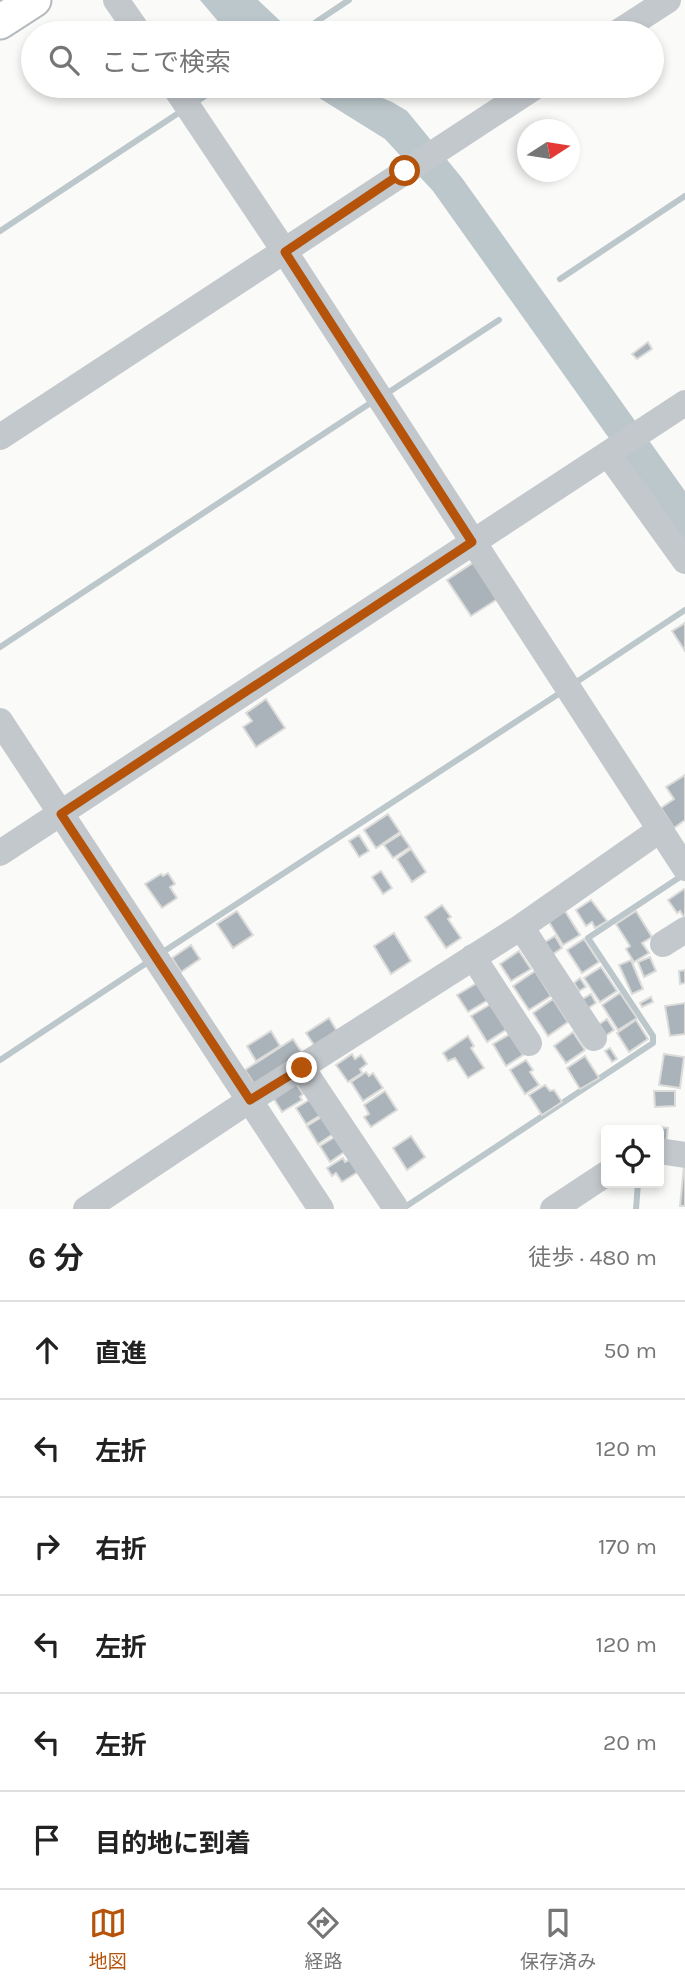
<!DOCTYPE html>
<html lang="ja">
<head>
<meta charset="utf-8">
<style>
	:root { --surface:#fff; --page:#f6f6f6; --text:#222; --muted:#767676; --line:#e0e0e0; --accent:#b45309 }
	body { margin:0; font-family:Karla,"Noto Sans JP",sans-serif; background:var(--page); color:var(--text) }
	.controls { position:absolute; right:21px; bottom:21px; display:grid; overflow:hidden; border-radius:7px; box-shadow:0 4px 10px #0003 }
	.controls button { width:63px; height:63px; display:grid; place-items:center; padding:0; border:0; border-bottom:2px solid var(--line); background:var(--surface); color:var(--text); font:35px sans-serif }
	.compass { position:absolute; left:517px; top:119px; width:63px; height:63px; border-radius:50%; background:var(--surface); box-shadow:0 4px 10px #0003; rotate:78deg }
	.stop { position:absolute; width:21px; height:21px; margin:-16px; border:5px solid #b45309; border-radius:50%; background:#fff }
	.stop.end { background:#b45309; border-color:#fff; box-shadow:0 2px 7px #0008 }
	.list { margin:0; padding:0; list-style:none }
	h2 { display:flex; justify-content:space-between; align-items:center; height:91px; margin:0; padding:0 28px; font-size:30px }
	h2 small { font-size:23px; font-weight:400; color:var(--muted) }
	.list li { display:grid; grid-template-columns:46px 1fr auto; gap:21px; align-items:center; box-sizing:border-box; height:98px; padding:0 28px; border-top:2px solid var(--line) }
	.list b { display:block; font-size:26px; white-space:nowrap }
	.list em { font-size:23px; font-style:normal; color:var(--muted) }
	.icon { flex:none; width:38px; height:38px; fill:none; stroke:currentColor; stroke-width:2; stroke-linecap:round; stroke-linejoin:round }
	.map { position:relative; flex:none; width:685px; height:1209px; overflow:hidden }
	.search { position:absolute; background:var(--surface); box-shadow:0 4px 10px #0003; left:21px; right:21px; top:21px; height:77px; display:flex; align-items:center; gap:18px; box-sizing:border-box; padding:0 24px; border-radius:38px; color:var(--muted); font-size:26px }
	.sheet { height:679px; background:var(--surface) }
	nav { display:flex; justify-content:space-around; align-items:center; box-sizing:border-box; height:98px; border-top:2px solid var(--line); background:var(--surface); font-size:19px; color:var(--muted) }
	nav a { display:grid; justify-items:center; gap:4px }
	nav .on { color:var(--accent) }
	.map>svg:first-child { display:block }
	.water { fill:#bbc7cb }
	.lines { fill:none; stroke-linecap:round; stroke-linejoin:round }
	.stream { stroke:#bbc7cb; stroke-width:6 }
	.building { fill:#aab3b9; stroke:#dcdcda; stroke-width:2 }
	.major-casing { stroke:#b5babe; stroke-width:37 }
	.minor { stroke:#c3c8cc; stroke-width:26 }
	.major { stroke:#fff; stroke-width:33 }
	.route { stroke:#b45309; stroke-width:9 }
</style>
</head>
<body>
<div class="map">
<svg width="685" height="1209" viewBox="0 0 685 1209">
	<rect width="100%" height="100%" fill="#fafaf8"/>
	<g class="water">
		<polygon points="200,0 258,0 293,33 234,33 222,26"/>
		<polygon points="300,86 354,86 392,102 407,111 462,178 685,491 685,545 433,191 385,139"/>
	</g>
	<g class="lines">
		<g class="stream">
			<polyline points="316,22 349,0"/>
			<polyline points="196,102 220,86"/>
			<polyline points="0,231 180,112"/>
			<polyline points="560,279 685,196"/>
			<polyline points="386,394 499,320"/>
			<polyline points="0,647 372,402"/>
			<polyline points="575,683 685,610"/>
			<polyline points="166,950 560,693"/>
			<polyline points="0,1060 145,964"/>
			<polyline points="402,1209 653,1043 653,1036 588,938 680,877"/>
			<polyline points="636,1209 638,1183"/>
		</g>
	</g>
	<g class="building">
		<polygon points="648,342 652,349 637,359 632,354"/>
		<polygon points="476,561 499,598 471,616 447,580"/>
		<polygon points="685,623 685,651 672,631"/>
		<polygon points="266,699 285,728 256,747 243,727 252,721 246,713"/>
		<polygon points="685,775 685,820 674,828 661,808 674,799 666,787"/>
		<polygon points="388,814 400,832 376,848 364,830"/>
		<polygon points="401,834 410,847 393,858 384,845"/>
		<polygon points="359,835 369,851 359,857 349,841"/>
		<polygon points="411,849 426,872 412,882 397,859"/>
		<polygon points="381,871 392,888 383,894 372,877"/>
		<polygon points="168,873 175,884 170,887 177,898 162,908 145,884 161,874 163,876"/>
		<polygon points="684,889 685,890 685,919 680,911 677,913 668,900"/>
		<polygon points="591,900 607,921 595,928 592,922 586,926 576,910"/>
		<polygon points="442,905 451,917 448,919 461,938 446,948 425,917"/>
		<polygon points="237,911 253,935 233,948 217,924"/>
		<polygon points="565,911 580,935 563,945 549,922"/>
		<polygon points="636,911 652,937 642,943 649,953 634,962 626,949 630,946 616,924"/>
		<polygon points="394,933 411,961 391,974 374,946"/>
		<polygon points="555,936 562,948 550,956 542,944"/>
		<polygon points="584,939 599,962 582,973 567,950"/>
		<polygon points="191,945 200,959 181,972 172,958"/>
		<polygon points="519,951 531,969 511,981 500,964"/>
		<polygon points="650,957 656,971 644,977 638,962"/>
		<polygon points="631,960 643,989 632,994 619,965"/>
		<polygon points="601,967 617,991 600,1002 584,978"/>
		<polygon points="685,970 685,983 680,984 679,971"/>
		<polygon points="535,971 551,996 529,1010 513,986"/>
		<polygon points="580,978 586,987 579,991 574,983"/>
		<polygon points="477,983 488,1000 468,1012 457,995"/>
		<polygon points="620,993 637,1018 618,1030 602,1005"/>
		<polygon points="591,994 596,1003 587,1009 581,1000"/>
		<polygon points="651,997 653,1002 642,1007 640,1003"/>
		<polygon points="553,999 568,1022 548,1036 533,1013"/>
		<polygon points="685,1003 685,1034 670,1036 665,1006"/>
		<polygon points="491,1004 507,1029 487,1042 471,1016"/>
		<polygon points="329,1018 340,1036 318,1051 306,1033"/>
		<polygon points="607,1019 614,1030 605,1036 598,1025"/>
		<polygon points="636,1020 648,1039 629,1052 617,1033"/>
		<polygon points="271,1031 280,1046 256,1061 247,1046"/>
		<polygon points="573,1032 585,1050 566,1063 554,1046"/>
		<polygon points="510,1034 523,1055 506,1066 493,1044"/>
		<polygon points="468,1036 474,1046 471,1048 484,1068 468,1078 455,1058 448,1061 443,1053"/>
		<polygon points="293,1039 306,1059 258,1090 245,1070"/>
		<polygon points="610,1048 617,1059 612,1062 605,1051"/>
		<polygon points="352,1054 355,1059 361,1055 367,1064 360,1069 362,1073 348,1082 336,1065"/>
		<polygon points="664,1054 684,1057 680,1088 659,1085"/>
		<polygon points="585,1056 599,1078 580,1089 567,1068"/>
		<polygon points="526,1060 533,1070 530,1072 539,1085 525,1094 510,1070"/>
		<polygon points="366,1072 369,1076 373,1073 383,1088 363,1101 351,1082"/>
		<polygon points="296,1084 303,1094 300,1097 302,1100 282,1112 274,1099"/>
		<polygon points="545,1085 550,1091 554,1090 562,1102 542,1115 529,1095"/>
		<polygon points="385,1091 397,1110 371,1127 364,1117 369,1114 364,1105"/>
		<polygon points="654,1091 675,1091 675,1106 655,1107"/>
		<polygon points="314,1097 324,1113 306,1124 296,1108"/>
		<polygon points="325,1115 336,1132 318,1144 307,1126"/>
		<polygon points="649,1126 668,1128 666,1145 659,1144 659,1130 648,1130"/>
		<polygon points="338,1135 347,1150 330,1162 320,1146"/>
		<polygon points="411,1136 425,1157 407,1170 393,1148"/>
		<polygon points="343,1158 345,1162 353,1158 361,1170 342,1182 336,1173 332,1176 327,1168"/>
		<polygon points="684,1165 685,1165 685,1206 680,1206"/>
	</g>
	<g class="lines">
		<defs>
			<polyline id="major" points="0,22 34,0"/>
		</defs>
		<use href="#major" class="major-casing"/>
		<g class="minor">
			<polyline points="116,0 139,33"/>
			<polyline points="617,33 668,0"/>
			<polyline points="174,86 285,252 685,868"/>
			<polyline points="0,437 536,86"/>
			<polyline points="608,454 685,561"/>
			<polyline points="0,721 321,1209"/>
			<polyline points="0,853 685,403"/>
			<polyline points="521,927 594,1038"/>
			<polyline points="663,944 685,930"/>
			<polyline points="473,957 529,1043"/>
			<polyline points="302,1068 395,1207"/>
			<polyline points="659,1151 685,1155"/>
			<polyline points="86,1209 250,1100 521,927 661,829"/>
			<polyline points="553,1209 606,1174"/>
		</g>
		<use href="#major" class="major"/>
	</g>
	<g class="lines">
		<polyline class="route" points="302,1068 250,1100 61,814 472,542 285,252 405,171"/>
	</g>
</svg>
<div class="controls">
<button><svg class="icon" aria-label="locate" viewBox="0 0 24 24"><circle cx="12" cy="12" r="6"/><path d="M12 2v4M12 18v4M2 12h4M18 12h4"/></svg></button>
</div>
<svg class="compass" viewBox="-18 -18 36 36"><path d="M0-13l5 13h-10z" fill="#e53935"/><path d="M0 13l5-13h-10z" fill="#767676"/></svg>
<div class="stop" style="left:405px;top:171px"></div>
<div class="stop end" style="left:302px;top:1068px"></div>
<div class="search"><svg class="icon" aria-label="search" viewBox="0 0 24 24"><circle cx="10" cy="10" r="6"/><path d="M15 15l6 6"/></svg>ここで検索</div>
</div>
<section class="sheet">
<h2>6 分<small>徒歩 · 480 m</small></h2>
<ul class="list">
<li><svg class="icon" aria-label="ahead" viewBox="0 0 24 24"><path d="M12 20V5M6 11l6-6 6 6"/></svg><div><b>直進</b></div><em>50 m</em></li>
<li><svg class="icon" aria-label="left" viewBox="0 0 24 24"><path d="M17 20v-9H6M10 6l-5 5 5 5"/></svg><div><b>左折</b></div><em>120 m</em></li>
<li><svg class="icon" aria-label="right" viewBox="0 0 24 24"><path d="M7 20v-9h11M14 6l5 5-5 5"/></svg><div><b>右折</b></div><em>170 m</em></li>
<li><svg class="icon" aria-label="left" viewBox="0 0 24 24"><path d="M17 20v-9H6M10 6l-5 5 5 5"/></svg><div><b>左折</b></div><em>120 m</em></li>
<li><svg class="icon" aria-label="left" viewBox="0 0 24 24"><path d="M17 20v-9H6M10 6l-5 5 5 5"/></svg><div><b>左折</b></div><em>20 m</em></li>
<li><svg class="icon" aria-label="arrive" viewBox="0 0 24 24"><path d="M6 21V4h12l-3 4 3 4H6"/></svg><div><b>目的地に到着</b></div></li>
</ul>
</section>
<nav>
<a class="on"><svg class="icon" aria-label="map" viewBox="0 0 24 24"><path d="M3 6l6-2 6 2 6-2v14l-6 2-6-2-6 2zM9 4v14M15 6v14"/></svg>地図</a>
<a><svg class="icon" aria-label="directions" viewBox="0 0 24 24"><path d="M12 3l9 9-9 9-9-9zM9 14v-3h6M13 9l2 2-2 2"/></svg>経路</a>
<a><svg class="icon" aria-label="saved" viewBox="0 0 24 24"><path d="M7 4h10v16l-5-4-5 4z"/></svg>保存済み</a>
</nav>
</body>
</html>
